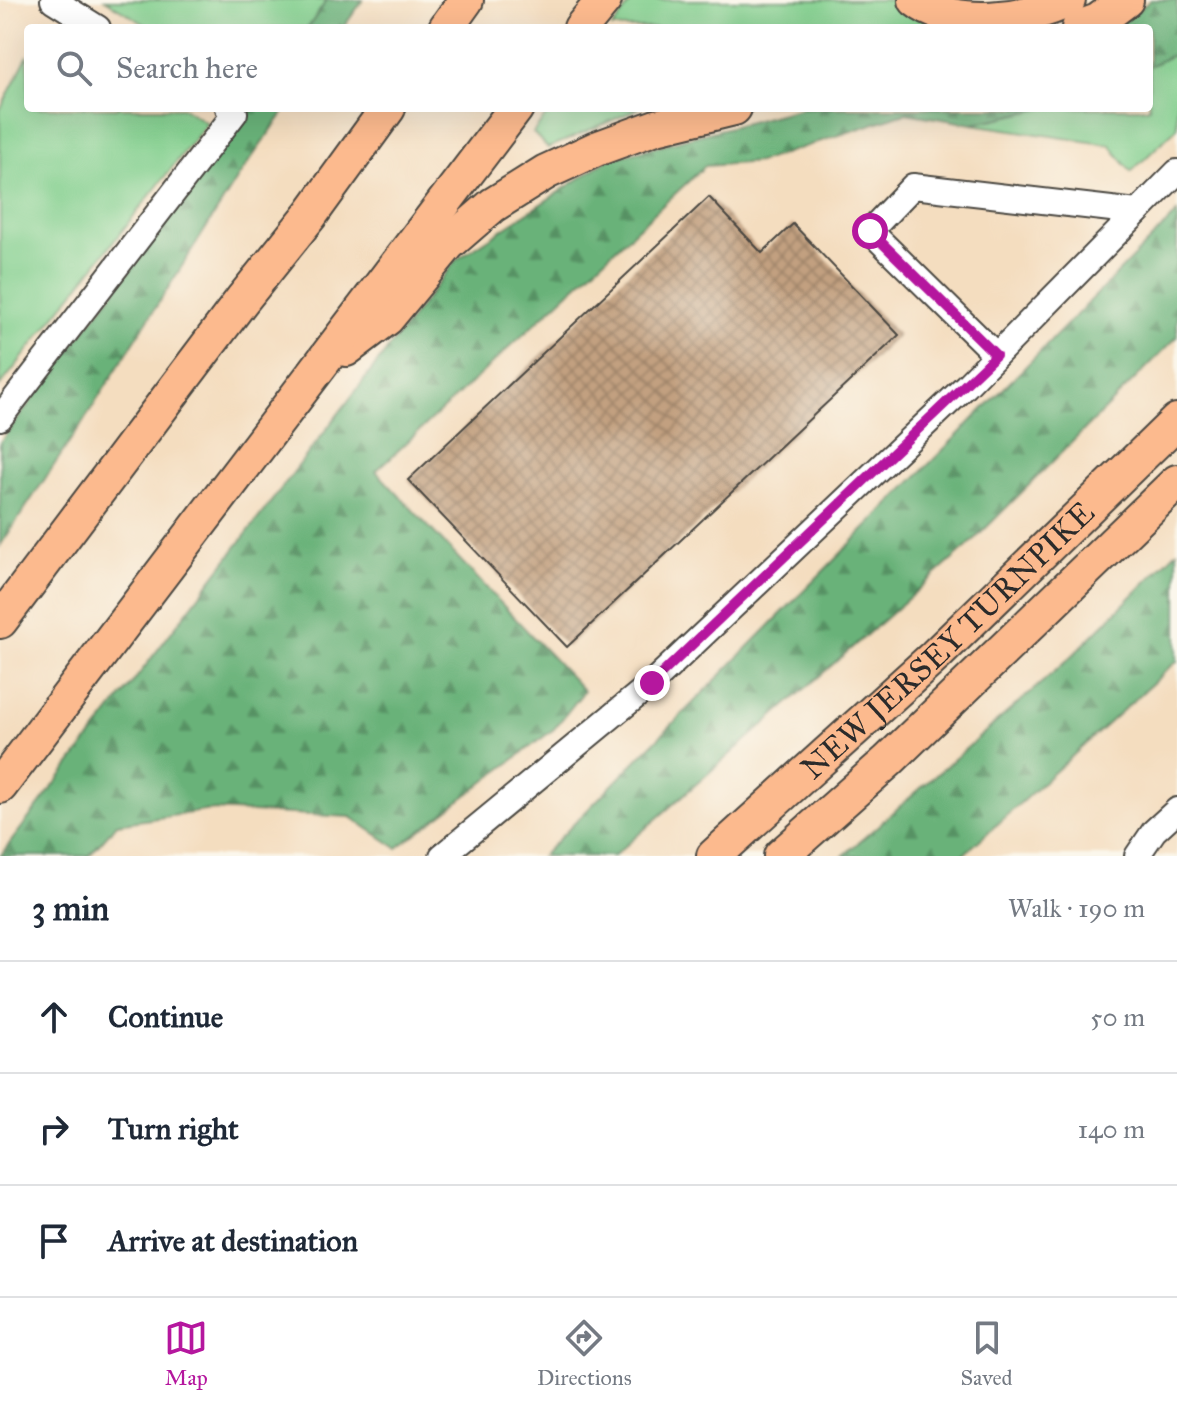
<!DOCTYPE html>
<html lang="en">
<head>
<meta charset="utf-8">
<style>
	:root { --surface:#fff; --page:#f2f2f3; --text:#1f2937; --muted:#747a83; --line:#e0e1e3; --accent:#b5179e }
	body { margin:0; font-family:"IM FELL Great Primer",serif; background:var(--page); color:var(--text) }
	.stop { position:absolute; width:24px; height:24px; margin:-18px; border:6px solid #b5179e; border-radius:50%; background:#fff }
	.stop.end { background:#b5179e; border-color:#fff; box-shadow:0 2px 8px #0008 }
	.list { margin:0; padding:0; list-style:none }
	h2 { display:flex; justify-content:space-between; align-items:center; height:104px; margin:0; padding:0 32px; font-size:34px }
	h2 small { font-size:26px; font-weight:400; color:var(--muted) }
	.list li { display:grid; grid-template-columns:52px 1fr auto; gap:24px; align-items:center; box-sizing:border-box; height:112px; padding:0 32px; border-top:2px solid var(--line) }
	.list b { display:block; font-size:30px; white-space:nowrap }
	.list em { font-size:26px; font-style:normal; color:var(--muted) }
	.icon { flex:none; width:44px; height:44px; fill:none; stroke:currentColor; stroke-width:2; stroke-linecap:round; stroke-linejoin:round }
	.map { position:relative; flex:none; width:1177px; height:856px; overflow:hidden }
	.search { position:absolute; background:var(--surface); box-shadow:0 8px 32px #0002; left:24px; right:24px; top:24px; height:88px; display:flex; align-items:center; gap:20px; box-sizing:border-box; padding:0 28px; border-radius:8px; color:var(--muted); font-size:30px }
	.sheet { height:440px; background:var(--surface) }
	nav { display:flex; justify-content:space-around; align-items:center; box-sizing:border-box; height:112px; border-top:2px solid var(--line); background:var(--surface); font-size:22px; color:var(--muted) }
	nav a { display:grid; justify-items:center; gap:4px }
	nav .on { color:var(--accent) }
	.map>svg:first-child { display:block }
	.green { fill:#82cf8e; stroke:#567d5c; stroke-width:2 }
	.forest { fill:url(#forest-firs); stroke:#4a6e52; stroke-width:2 }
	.building { fill:url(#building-cross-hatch) }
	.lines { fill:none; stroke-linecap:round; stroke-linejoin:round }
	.minor-casing { stroke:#494641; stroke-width:28 }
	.highway-casing { stroke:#494641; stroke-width:38 }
	.minor { stroke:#fff; stroke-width:24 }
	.highway { stroke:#fcba8e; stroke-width:34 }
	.route { stroke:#b5179e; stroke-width:10 }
	.labels { text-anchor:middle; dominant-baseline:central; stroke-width:8; stroke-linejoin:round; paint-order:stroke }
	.street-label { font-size:32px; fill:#2b2b2b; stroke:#fbf7ec }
</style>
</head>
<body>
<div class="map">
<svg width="1177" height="856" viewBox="0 0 1177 856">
	<defs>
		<pattern id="forest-firs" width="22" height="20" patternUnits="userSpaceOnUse" patternTransform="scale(2)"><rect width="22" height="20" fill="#69b279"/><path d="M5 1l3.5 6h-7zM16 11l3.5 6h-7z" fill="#579163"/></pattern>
		<pattern id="building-cross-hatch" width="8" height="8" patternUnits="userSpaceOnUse" patternTransform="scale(2)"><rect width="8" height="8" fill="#c2a080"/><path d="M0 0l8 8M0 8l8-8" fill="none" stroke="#9e8369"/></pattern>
	</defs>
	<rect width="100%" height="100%" fill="#fbf7ec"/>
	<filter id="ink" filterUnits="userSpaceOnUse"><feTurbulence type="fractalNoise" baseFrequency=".0125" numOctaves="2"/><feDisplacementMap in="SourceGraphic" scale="16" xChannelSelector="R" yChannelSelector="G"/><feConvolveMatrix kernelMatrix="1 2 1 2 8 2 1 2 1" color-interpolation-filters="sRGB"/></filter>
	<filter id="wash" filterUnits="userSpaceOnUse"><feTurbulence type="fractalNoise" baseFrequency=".006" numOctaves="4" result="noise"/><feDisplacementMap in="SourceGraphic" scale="32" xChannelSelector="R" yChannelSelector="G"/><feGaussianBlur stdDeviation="1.8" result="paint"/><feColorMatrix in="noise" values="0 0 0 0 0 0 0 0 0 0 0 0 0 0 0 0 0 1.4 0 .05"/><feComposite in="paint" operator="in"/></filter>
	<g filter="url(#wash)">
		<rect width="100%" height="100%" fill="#f4ddbf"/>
		<g class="green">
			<polygon points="105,0 327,0 308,28 151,28"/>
			<polygon points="633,0 894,0 934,18 1021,28 612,28"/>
			<polygon points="1177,53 1177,128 1131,172 1110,145 972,124 1044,108 1149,108 1149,66"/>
			<polygon points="28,55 28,108 183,108 207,123 0,386 0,110"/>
			<polygon points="552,108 640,108 548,148 533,133"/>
		</g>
		<g class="forest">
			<polygon points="327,0 363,0 343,28 308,28"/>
			<polygon points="1151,0 1177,0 1177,53 1149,66 1149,28 1115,28"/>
			<polygon points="253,108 287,108 241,173 85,419 0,546 0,442"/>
			<polygon points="802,108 1044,108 972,124 905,113 759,162 705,166 376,471 584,691 554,729 397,848 351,817 211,810 117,824 89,856 0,856 456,260 609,159"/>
			<polygon points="1177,213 1177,337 968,546 614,856 542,856"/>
			<polygon points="1177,551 1177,661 962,856 843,856 1071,657"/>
		</g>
		<g id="blocks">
			<polygon class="building" points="709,197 762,253 793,224 899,335 567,647 408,480"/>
		</g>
	</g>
	<g filter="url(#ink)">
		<use href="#blocks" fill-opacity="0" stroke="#494641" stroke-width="2"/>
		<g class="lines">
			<defs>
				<g id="minor">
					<polyline points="53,0 98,28"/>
					<polyline points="996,355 870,231 913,186 1137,212"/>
					<polyline points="0,418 235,113 228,108"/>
					<polyline points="442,856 652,683 966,386 1177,172"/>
					<polyline points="1137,856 1154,831 1177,810"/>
				</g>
				<g id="highway">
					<path d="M916 0C954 30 1028 20 1068 0"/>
					<polyline points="446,28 466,0"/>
					<polyline points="581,28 604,0"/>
					<polyline points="1079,28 1098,21 1126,0"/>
					<polyline points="346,349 387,318 448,244 493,205 546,172 596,149 656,127 734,108"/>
					<polyline points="0,621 242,300 311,214 388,108"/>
					<polyline points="0,786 516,108"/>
					<path id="s1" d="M714 856 935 656 1177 421"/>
					<polyline points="781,856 888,761 1177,482"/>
				</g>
			</defs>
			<use href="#minor" class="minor-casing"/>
			<use href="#highway" class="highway-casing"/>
			<use href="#minor" class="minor"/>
			<use href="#highway" class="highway"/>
		</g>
	</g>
	<g class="lines" filter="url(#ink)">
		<polyline class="route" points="652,683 996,355 870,231"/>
	</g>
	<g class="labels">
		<g class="street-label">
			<text stroke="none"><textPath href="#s1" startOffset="318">NEW JERSEY TURNPIKE</textPath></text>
		</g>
	</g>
</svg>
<div class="stop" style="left:870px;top:231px"></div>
<div class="stop end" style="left:652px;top:683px"></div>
<div class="search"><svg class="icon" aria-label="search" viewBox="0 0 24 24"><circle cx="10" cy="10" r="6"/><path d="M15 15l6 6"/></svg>Search here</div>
</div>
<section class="sheet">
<h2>3 min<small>Walk · 190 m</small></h2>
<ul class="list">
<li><svg class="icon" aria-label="ahead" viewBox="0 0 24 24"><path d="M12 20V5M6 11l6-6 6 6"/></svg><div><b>Continue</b></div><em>50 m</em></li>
<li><svg class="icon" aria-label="right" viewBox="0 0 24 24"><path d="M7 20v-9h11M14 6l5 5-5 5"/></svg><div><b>Turn right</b></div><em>140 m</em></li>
<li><svg class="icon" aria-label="arrive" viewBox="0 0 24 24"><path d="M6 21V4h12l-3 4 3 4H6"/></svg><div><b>Arrive at destination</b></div></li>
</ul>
</section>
<nav>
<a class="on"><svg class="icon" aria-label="map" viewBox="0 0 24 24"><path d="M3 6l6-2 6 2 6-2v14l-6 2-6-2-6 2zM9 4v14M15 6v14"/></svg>Map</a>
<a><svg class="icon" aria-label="directions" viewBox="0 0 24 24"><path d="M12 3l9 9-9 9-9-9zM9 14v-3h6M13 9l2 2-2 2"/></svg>Directions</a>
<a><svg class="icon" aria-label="saved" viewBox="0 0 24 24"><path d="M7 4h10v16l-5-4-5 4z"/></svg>Saved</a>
</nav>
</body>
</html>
